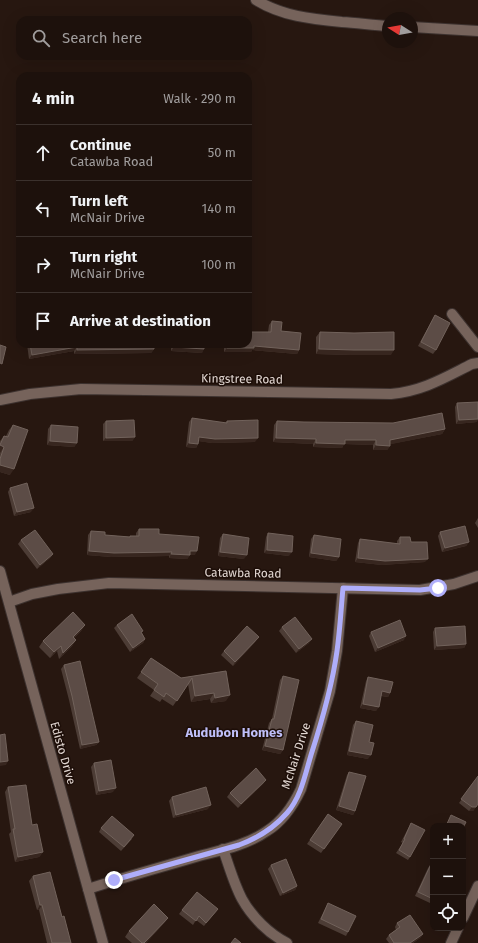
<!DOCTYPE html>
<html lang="en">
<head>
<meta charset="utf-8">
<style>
	:root { --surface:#1d110c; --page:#2a1f1a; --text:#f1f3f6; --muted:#a09d9d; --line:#3b312d }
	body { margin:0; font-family:"Fira Sans",sans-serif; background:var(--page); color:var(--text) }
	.controls { position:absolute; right:12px; bottom:12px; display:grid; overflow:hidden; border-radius:8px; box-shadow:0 4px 16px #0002 }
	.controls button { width:36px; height:36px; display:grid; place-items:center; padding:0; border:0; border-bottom:1px solid var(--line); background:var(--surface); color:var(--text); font:20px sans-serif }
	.compass { position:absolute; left:382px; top:12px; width:36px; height:36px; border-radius:50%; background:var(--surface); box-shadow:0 4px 16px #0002; rotate:281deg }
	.stop { position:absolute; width:12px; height:12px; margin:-9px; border:3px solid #afaefa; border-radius:50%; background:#fff }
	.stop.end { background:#afaefa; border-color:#fff; box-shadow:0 1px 4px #0008 }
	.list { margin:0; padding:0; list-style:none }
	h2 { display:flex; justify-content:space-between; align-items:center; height:52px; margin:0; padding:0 16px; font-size:17px }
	h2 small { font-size:13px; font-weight:400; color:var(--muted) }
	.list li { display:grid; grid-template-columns:26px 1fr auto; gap:12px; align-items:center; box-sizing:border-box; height:56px; padding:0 16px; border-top:1px solid var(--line) }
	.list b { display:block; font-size:15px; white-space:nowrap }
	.list p { margin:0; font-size:13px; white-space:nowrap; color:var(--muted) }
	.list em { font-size:13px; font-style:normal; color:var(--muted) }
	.icon { flex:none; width:22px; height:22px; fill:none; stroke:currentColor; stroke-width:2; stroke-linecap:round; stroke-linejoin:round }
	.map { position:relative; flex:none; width:478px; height:943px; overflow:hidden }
	.search { position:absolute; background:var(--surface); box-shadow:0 4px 16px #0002; left:16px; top:16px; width:236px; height:44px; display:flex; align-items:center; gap:10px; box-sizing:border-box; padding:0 14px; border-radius:12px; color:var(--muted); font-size:15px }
	.panel { position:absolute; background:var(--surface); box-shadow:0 4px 16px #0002; left:16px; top:72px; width:236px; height:276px; border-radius:12px }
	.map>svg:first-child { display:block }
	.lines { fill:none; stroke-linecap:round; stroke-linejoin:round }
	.minor-casing { stroke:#3d322f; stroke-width:12 }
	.minor { stroke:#76635b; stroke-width:10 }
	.wall { fill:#4c3c35 }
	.shaded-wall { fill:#37261f }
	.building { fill:#5c4c46; stroke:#71625b }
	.route { stroke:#afaefa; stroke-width:5 }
	.labels { text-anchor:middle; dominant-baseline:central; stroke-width:3; stroke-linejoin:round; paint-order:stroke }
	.street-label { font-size:12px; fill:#e1d6d1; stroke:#1d0e08 }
	.neighbourhood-label { font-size:13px; font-weight:bold; fill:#bfbff9; stroke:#1d0e08 }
</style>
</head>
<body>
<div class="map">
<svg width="478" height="943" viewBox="0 0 478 943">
	<rect width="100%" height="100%" fill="#271710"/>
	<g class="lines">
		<defs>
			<g id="minor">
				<path d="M256 0C282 16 311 19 342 22 357 23 373 25 388 26"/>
				<polyline points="412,27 478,31"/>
				<polyline points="452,314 478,347"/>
				<path d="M0 400 30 394 81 389 391 394C423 391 444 378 472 364L478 363"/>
				<polyline points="0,571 103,943"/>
				<polyline points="9,602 32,594 58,589 109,583 420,590 454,584 478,576"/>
				<path d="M223 849C229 866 234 884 242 899 252 917 269 934 287 943"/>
				<path d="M88 889C125 877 162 867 199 856 222 850 247 845 267 831 283 821 293 806 301 789L330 691 337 651 343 588"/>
				<polyline points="463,918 478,886"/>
				<polyline points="451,943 458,928"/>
			</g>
		</defs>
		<use href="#minor" class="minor-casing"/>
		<use href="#minor" class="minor"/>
	</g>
	<g class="wall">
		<polygon points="435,315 436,350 433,354 418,346"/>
		<polygon points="272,321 299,350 297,354 252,350 251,352 224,352 224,344 248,344 268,332 269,325"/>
		<polygon points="320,332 391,355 351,355 316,354 316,337"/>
		<polygon points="27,344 154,344 154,349 151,353 74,354 74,351 29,359"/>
		<polygon points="171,344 204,344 202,353 171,351"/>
		<polygon points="457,403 477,422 456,424 455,407"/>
		<polygon points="192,418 225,423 227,421 255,442 212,443 199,441 198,444 196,448 186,447 189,422"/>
		<polygon points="106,421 135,437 132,441 103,441 103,424"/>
		<polygon points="277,421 445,429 442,434 390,444 390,446 387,450 373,450 373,445 344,444 342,448 313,447 313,444 273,442 274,425"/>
		<polygon points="13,425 10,475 0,472 0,441 4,436 6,436 9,430"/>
		<polygon points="51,425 77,443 74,447 47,445 48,429"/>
		<polygon points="10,488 31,512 14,516 8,492"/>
		<polygon points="478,518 478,528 475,523"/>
		<polygon points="139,529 159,534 195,555 190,555 187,559 169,558 169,556 111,557 87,555 88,535 91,531 105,535 130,537 130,536 136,536 136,533"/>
		<polygon points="440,532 469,542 466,546 442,552 438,536"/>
		<polygon points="268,533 289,556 264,553 266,537"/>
		<polygon points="223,534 244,559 218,556 220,538"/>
		<polygon points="314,535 339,557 336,561 309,557 311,539"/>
		<polygon points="400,537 411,542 425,562 382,565 355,562 358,543 360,539 397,544 397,541"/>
		<polygon points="21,540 53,554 50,558 37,569 18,544"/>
		<polygon points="85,625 81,631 74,638 76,640 72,646 59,659 57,651 50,658 39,647 43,641"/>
		<polygon points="117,625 142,633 145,639 143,643 130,652 114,628"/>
		<polygon points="282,627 309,643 296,653 279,631"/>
		<polygon points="435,628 466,644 464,648 434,650 433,632"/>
		<polygon points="371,632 404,640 375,652 369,636"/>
		<polygon points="256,641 233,666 221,655 224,651"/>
		<polygon points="151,658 181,678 226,671 226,701 211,703 210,699 191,702 188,684 173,706 162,699 160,702 150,696 154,690 137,678"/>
		<polygon points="64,665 99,742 96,745 80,749 69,700 61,669"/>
		<polygon points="283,676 283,750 280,754 262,750 269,723 272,719 280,680"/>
		<polygon points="368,677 390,693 388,697 381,696 376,711 360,708 366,681"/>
		<polygon points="356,721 369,742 368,759 347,755 353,725"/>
		<polygon points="94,763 113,792 96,795 91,767"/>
		<polygon points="349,772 355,811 353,815 336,810 347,775"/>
		<polygon points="478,776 478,804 473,811 469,811 459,803"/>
		<polygon points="264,783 238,808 227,797 230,793"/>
		<polygon points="8,787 32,825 43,852 39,857 15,862 9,834 11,832 5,792"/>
		<polygon points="172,797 208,809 173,818 169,801"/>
		<polygon points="328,814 342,824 321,853 307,844"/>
		<polygon points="411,823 410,857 408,860 396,853 403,843 401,842"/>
		<polygon points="101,828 132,839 121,851 99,832"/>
		<polygon points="431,864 433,899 430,903 415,896 428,868"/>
		<polygon points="271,865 297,886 295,890 280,896 268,869"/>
		<polygon points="33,876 62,917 71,943 47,943 39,910 37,910 29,881"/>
		<polygon points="328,903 348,932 346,936 318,923"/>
		<polygon points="218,909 204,926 196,920 193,925 179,914 182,910"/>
		<polygon points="168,918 164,923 146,943 132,943 125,937 129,931"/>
		<polygon points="397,923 423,934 420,938 413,943 389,943 386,939 389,935 396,930 395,927"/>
	</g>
	<g class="shaded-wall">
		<polygon points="254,346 299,350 297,354 252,350 251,352 224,352 227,348"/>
		<polygon points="77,347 74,351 29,359 32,355"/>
		<polygon points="174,347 204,349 202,353 171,351"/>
		<polygon points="154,349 151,353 74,354 77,350"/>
		<polygon points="319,349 394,350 391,355 351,355 316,354"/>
		<polygon points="478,419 478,420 477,422 456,424 459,420"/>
		<polygon points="445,429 442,434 387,445 390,440"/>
		<polygon points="135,437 132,441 103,441 106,438"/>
		<polygon points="199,437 258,438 255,442 212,443 197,441"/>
		<polygon points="276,438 316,439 313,444 273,442"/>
		<polygon points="345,440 376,440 373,445 344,444 342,448 313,447 316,443"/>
		<polygon points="50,441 77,443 74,447 47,445"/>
		<polygon points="189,443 198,444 196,448 186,447"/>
		<polygon points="0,445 4,447 0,453"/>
		<polygon points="376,445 390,446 387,450 373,450"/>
		<polygon points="0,465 14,469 10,475 0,472"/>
		<polygon points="34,508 31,512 14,516 17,512"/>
		<polygon points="469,542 466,546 442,552 445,548"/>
		<polygon points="267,550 292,552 289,556 264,553"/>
		<polygon points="89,551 172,552 169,556 111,557 87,555"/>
		<polygon points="190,551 197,551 195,555 187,555"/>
		<polygon points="220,552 247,555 244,559 218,556"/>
		<polygon points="311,553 339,557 336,561 309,557"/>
		<polygon points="53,554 50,558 37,569 40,565"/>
		<polygon points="171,554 190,555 187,559 169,558"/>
		<polygon points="358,558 428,559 425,562 382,565 355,562"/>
		<polygon points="85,625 81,631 69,642 73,637"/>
		<polygon points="406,636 404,640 375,652 378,648"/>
		<polygon points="259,637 256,641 233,666 235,662"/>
		<polygon points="145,639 143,643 130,652 133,648"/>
		<polygon points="312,639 309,643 296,653 299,649"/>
		<polygon points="76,640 72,646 59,659 63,653"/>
		<polygon points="466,644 464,648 434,650 437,646"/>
		<polygon points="61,646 57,651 50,658 54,652"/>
		<polygon points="382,691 390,693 388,697 379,695"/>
		<polygon points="214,693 210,699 191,702 195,696"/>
		<polygon points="230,695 226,701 211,703 215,698"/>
		<polygon points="363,704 379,707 376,711 360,708"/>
		<polygon points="99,742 96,745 80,749 82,745"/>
		<polygon points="265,746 283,750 280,754 262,750"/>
		<polygon points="349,751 371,755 368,759 347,755"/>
		<polygon points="8,761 6,765 0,766 0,762"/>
		<polygon points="266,780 264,783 238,808 241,804"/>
		<polygon points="116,788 113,792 96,795 99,791"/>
		<polygon points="211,805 208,809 173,818 176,815"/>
		<polygon points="339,806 355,811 353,815 336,810"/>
		<polygon points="472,807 476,807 473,811 469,811"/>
		<polygon points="43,852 39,857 15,862 18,857"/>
		<polygon points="297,886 295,890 280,896 283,893"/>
		<polygon points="40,905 42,905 39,910 37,910"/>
		<polygon points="168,918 164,923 146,943 144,943"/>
		<polygon points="423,934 420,938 413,943 410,943"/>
	</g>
	<g class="building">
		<polygon points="435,315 450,323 436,350 421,342"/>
		<polygon points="272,321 282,322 281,331 301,333 299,350 254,346 254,348 227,348 227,344 248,344 248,332 271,332"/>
		<polygon points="320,332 354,333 394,332 394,350 354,350 319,349"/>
		<polygon points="30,344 154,344 154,349 77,350 77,347 32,355"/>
		<polygon points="174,344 204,344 204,349 174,347"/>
		<polygon points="0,345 6,347 2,364 0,363"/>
		<polygon points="478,402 478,419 459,420 457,403"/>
		<polygon points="442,413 445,429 390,440 390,446 376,445 376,440 345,440 345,444 316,443 316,439 276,438 277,421 304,422 393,423"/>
		<polygon points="192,418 227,423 227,421 258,420 258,438 215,439 199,437 198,444 189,443"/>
		<polygon points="134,420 135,437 106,438 106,421"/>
		<polygon points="13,425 28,430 14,469 0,465 0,459 4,447 0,445 4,436 8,437"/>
		<polygon points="51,425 78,427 77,443 50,441"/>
		<polygon points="27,483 34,508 17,512 10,488"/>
		<polygon points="465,526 469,542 445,548 440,532"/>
		<polygon points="139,529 159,529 159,534 199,537 197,551 190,551 190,555 171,554 172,552 114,553 89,551 91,531 105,532 105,535 130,537 130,536 139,536"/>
		<polygon points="35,530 53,554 40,565 21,540"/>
		<polygon points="268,533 293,536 292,552 267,550"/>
		<polygon points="223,534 249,538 247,555 220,552"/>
		<polygon points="314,535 341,539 339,557 311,553"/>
		<polygon points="400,537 410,537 411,542 427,542 428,559 385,561 358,558 360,539 400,544"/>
		<polygon points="73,612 85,625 73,637 76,640 63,653 61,646 54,652 43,641"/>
		<polygon points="132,614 143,631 141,632 145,639 133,648 117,625"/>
		<polygon points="295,617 312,639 299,649 282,627"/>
		<polygon points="400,620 406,636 378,648 371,632"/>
		<polygon points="247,626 259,637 235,662 224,651"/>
		<polygon points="465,626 466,644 437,646 435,628"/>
		<polygon points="151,658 181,678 226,671 230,695 215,698 214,693 195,696 192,678 177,701 166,693 164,697 154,690 158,684 141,672"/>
		<polygon points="80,661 99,742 82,745 72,696 64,665"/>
		<polygon points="283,676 299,680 283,750 265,746 272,719 274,719"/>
		<polygon points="368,677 393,682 390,693 382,691 379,707 363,704"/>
		<polygon points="356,721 373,725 369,742 374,743 371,755 349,751"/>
		<polygon points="5,734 8,761 0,762 0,735"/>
		<polygon points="111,760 116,788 99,791 94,763"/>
		<polygon points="256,768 266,780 241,804 230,793"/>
		<polygon points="349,772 366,776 355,811 339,806"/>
		<polygon points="478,776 478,804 476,807 472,807 461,799"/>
		<polygon points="26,785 32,825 37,824 43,852 18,857 13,829 15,829 8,787"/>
		<polygon points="206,787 211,805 176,815 172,797"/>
		<polygon points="328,814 342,824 324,849 310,840"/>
		<polygon points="451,815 466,822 463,828 463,826 446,826"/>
		<polygon points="112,816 134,835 124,847 101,828"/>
		<polygon points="411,823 425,830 410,857 399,850 405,839 404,839"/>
		<polygon points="286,859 297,886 283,893 271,865"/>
		<polygon points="431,864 433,865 433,899 418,892"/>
		<polygon points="50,872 62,917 64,916 71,943 52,943 42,905 40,905 33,876"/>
		<polygon points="197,892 218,909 206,923 199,916 196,921 182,910"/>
		<polygon points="328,903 356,916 348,932 321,919"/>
		<polygon points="154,904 168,918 144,943 142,943 129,931"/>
		<polygon points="410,915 423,934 410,943 394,943 389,935 400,927 397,923"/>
		<polygon points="235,938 241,943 231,943"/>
	</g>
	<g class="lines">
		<path class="route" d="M114 880 239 845C258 838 273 829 287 813 301 797 305 775 311 755 322 721 332 687 337 651 340 630 341 609 343 588L420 590 438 588"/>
	</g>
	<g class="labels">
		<g class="street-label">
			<text transform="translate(242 379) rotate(1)">Kingstree Road</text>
			<text transform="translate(243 573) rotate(1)">Catawba Road</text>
			<text transform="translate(63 753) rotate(74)">Edisto Drive</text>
			<text transform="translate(296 756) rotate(-72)">McNair Drive</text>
		</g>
		<g class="neighbourhood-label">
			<text x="234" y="732">Audubon Homes</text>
		</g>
	</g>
</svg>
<div class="controls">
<button>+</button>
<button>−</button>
<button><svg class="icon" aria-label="locate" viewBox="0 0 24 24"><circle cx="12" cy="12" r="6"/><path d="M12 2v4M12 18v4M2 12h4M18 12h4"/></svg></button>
</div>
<svg class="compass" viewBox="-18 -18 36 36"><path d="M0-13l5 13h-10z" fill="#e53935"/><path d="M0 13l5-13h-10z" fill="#a09d9d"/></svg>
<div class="stop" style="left:438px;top:588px"></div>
<div class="stop end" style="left:114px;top:880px"></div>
<div class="search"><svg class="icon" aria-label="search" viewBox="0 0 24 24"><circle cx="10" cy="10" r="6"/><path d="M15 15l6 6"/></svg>Search here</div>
<section class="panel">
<h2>4 min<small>Walk · 290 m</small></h2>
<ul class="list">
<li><svg class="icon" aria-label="ahead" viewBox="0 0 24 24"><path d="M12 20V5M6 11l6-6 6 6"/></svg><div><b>Continue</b><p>Catawba Road</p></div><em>50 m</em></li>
<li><svg class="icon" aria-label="left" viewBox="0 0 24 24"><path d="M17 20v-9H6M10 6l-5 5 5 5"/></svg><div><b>Turn left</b><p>McNair Drive</p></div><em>140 m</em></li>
<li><svg class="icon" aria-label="right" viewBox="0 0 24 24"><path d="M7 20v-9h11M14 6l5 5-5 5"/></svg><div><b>Turn right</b><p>McNair Drive</p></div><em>100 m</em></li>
<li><svg class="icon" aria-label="arrive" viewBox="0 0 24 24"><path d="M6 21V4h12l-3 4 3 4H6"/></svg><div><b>Arrive at destination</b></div></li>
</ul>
</section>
</div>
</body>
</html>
